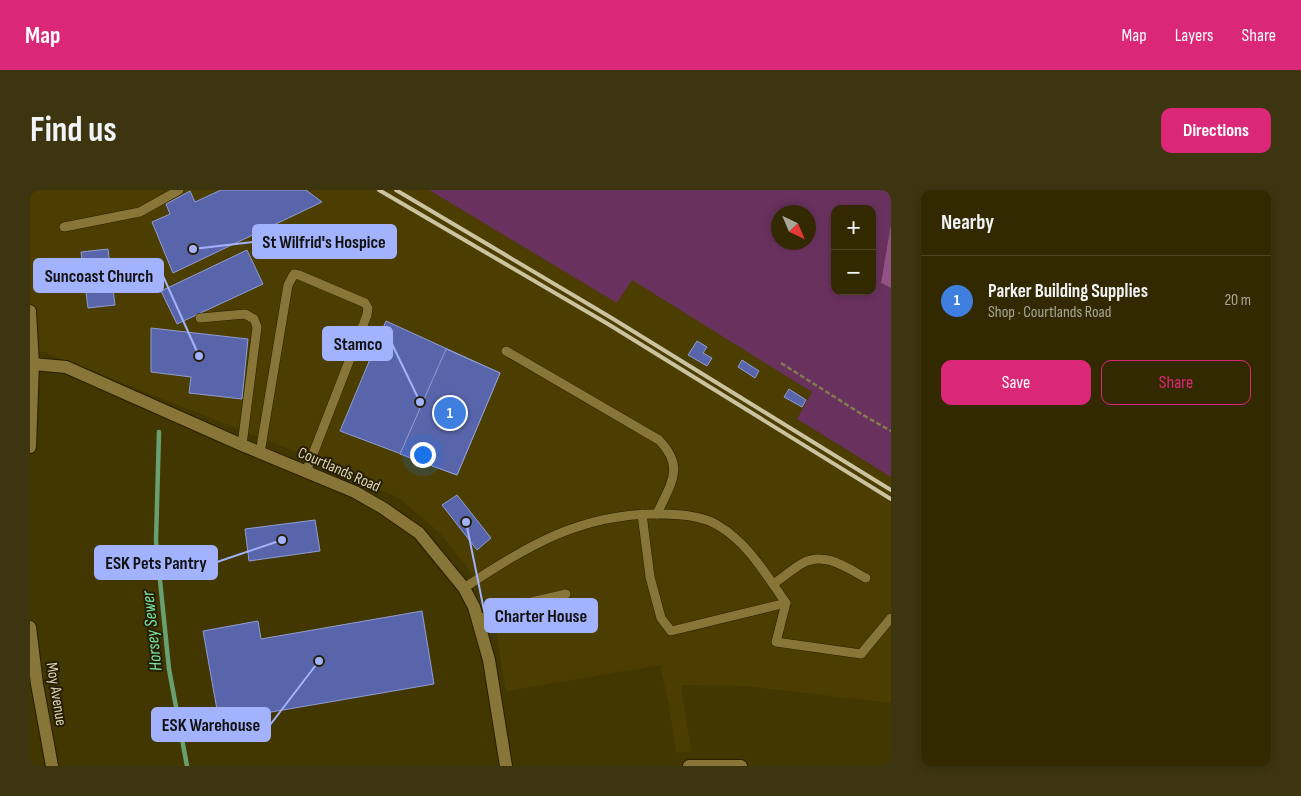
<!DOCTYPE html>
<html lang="en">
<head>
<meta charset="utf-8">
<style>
	:root { --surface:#322901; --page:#3d3510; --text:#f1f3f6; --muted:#a8a699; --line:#4d4523; --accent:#db2777 }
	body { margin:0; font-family:"Sofia Sans Condensed",sans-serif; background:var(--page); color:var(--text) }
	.controls { position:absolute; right:15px; top:15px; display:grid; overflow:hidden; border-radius:10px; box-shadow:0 2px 8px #0003 }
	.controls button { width:45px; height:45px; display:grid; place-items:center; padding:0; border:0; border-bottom:1px solid var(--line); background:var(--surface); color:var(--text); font:25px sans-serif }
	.compass { position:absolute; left:741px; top:15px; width:45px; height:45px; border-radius:50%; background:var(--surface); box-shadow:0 2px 8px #0003; rotate:136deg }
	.you { position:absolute; left:392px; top:264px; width:18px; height:18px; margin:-12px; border:4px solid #fff; border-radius:50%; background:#1a73e8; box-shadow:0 0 0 8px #1a73e833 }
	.badge { display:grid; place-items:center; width:32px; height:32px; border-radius:50%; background:var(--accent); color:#fff; font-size:16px; font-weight:700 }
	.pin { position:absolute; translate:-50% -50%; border:2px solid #fff; box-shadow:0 1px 5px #0006 }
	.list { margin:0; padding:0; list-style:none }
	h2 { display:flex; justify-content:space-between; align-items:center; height:65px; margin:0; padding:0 20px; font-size:21px }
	h2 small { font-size:16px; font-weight:400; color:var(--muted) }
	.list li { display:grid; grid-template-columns:32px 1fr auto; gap:15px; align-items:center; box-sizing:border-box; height:90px; padding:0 20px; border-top:1px solid var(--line) }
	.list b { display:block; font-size:19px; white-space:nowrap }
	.list p { margin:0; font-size:16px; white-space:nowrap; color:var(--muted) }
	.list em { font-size:16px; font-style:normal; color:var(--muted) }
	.actions { display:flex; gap:10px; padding:15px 20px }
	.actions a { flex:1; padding:11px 0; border:1px solid var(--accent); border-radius:10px; text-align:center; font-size:18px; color:var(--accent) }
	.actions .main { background:var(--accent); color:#fff }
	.map { position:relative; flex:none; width:861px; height:576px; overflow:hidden; border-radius:10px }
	header { display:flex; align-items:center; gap:30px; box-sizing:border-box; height:70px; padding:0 25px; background:var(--accent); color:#fff }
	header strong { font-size:24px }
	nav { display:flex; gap:28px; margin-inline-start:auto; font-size:18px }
	.intro { display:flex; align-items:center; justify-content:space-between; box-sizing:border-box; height:120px; padding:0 30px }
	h1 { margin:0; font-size:35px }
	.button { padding:12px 22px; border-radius:10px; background:var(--accent); color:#fff; font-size:18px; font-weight:700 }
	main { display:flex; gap:30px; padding:0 30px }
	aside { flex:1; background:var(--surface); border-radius:10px; box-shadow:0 2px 8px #0003 }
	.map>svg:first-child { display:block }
	.built { fill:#4c3e00 }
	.green { fill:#69325e; fill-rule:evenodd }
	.forest { fill:#935286 }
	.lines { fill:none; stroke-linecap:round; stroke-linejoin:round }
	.stream { stroke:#68a074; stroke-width:4.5 }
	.building { fill:#5965ab; stroke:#909dd6 }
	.lane-casing { stroke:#271e00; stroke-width:10 }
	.street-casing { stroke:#271e00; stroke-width:14 }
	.path { stroke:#857a4e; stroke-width:2.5; stroke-dasharray:5 2.5; stroke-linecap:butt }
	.lane { stroke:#877637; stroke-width:9 }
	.street { stroke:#877637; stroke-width:12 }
	.rail { stroke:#cbc2a0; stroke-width:4 }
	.labels { text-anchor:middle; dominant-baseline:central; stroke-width:4; stroke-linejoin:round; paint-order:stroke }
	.street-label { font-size:16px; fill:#dcd4b4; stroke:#251e04 }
	.water-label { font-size:18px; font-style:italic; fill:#76e5a1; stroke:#251e04 }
	.leader { fill:none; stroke:#a3b2fd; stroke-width:2 }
	.callout-dot { fill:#a3b2fd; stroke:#251e04; stroke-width:2 }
	.callout { fill:#a3b2fd; stroke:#a3b2fd; stroke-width:2 }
	.callout-label { font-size:18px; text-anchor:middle; font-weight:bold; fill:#111 }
</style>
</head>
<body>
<header>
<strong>Map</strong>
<nav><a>Map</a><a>Layers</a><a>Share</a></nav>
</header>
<div class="intro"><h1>Find us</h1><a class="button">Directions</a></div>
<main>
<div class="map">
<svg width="861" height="576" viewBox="0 0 861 576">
	<rect width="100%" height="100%" fill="#433701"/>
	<polygon class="built" points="0,0 399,0 587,113 602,90 783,202 767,229 861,287 861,513 716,496 651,495 661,561 646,563 639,515 630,475 476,501 465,436 456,412 437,377 409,342 369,308 287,270 14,162 0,162"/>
	<path class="green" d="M399 0H861V34L851 93 861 98V287L767 229 782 202 602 90 587 113ZM805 19H842V101H805ZM748 22H778V52H748Z"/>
	<polygon class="forest" points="861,34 861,98 851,93"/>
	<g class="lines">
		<polyline class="stream" points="129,242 126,351 139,479 157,576"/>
	</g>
	<g class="building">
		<polygon points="191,0 276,0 292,12 143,83 122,32 140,24 136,14 160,1 165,12"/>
		<polygon points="78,59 85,115 58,118 51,62"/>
		<polygon points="217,60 233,94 147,134 131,101"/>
		<polygon points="356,131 470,183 427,285 310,241"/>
		<polygon points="121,138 218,149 212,209 159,203 161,187 121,182"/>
		<polygon points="667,151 677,157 673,163 682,168 677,176 658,165"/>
		<polygon points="416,159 470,183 427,285 370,264"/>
		<polygon points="712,170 729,181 725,188 708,177"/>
		<polygon points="759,199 776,210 772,217 754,207"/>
		<polygon points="427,305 461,348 447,360 412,315"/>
		<polygon points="285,330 290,361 219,371 215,339"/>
		<polygon points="392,421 404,494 189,531 173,441 228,431 231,449"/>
	</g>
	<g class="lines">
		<defs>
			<g id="lane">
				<polyline points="34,37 110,22 149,0"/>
				<polyline points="170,128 215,124 224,129 227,137 212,255"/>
				<path d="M476 161 629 250C656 278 640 294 627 324"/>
				<polyline points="230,263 258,95 264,84 269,85 335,113 338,118 337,125 276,282"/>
				<polyline points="612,324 620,387 631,428 641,441 756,413"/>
				<path d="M743 394C753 388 762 379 773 373 794 361 817 378 836 388"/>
				<path d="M434 398C496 356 552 323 630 324 647 324 674 326 689 336 719 354 736 385 756 413L746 452 831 464 861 428"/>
				<polyline points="448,429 491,417 497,413 536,404"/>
			</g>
			<g id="street">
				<polyline points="0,121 3,174 0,257"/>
				<polyline points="3,174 36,177 212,255 325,302 353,318 389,343 434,398 444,417 459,470 476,576"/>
				<polyline points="0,437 7,494 22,576"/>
				<polyline points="659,576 711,576"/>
			</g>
		</defs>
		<use href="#lane" class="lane-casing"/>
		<use href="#street" class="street-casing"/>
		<polyline class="path" points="751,173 833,225 861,241"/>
		<use href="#lane" class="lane"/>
		<use href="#street" class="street"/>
		<g class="rail">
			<polyline points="349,0 578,134 861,309"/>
			<polyline points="366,0 580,127 861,300"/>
		</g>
	</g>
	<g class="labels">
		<g class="street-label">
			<text transform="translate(309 280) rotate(24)">Courtlands Road</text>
			<text transform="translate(26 504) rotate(81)">Moy Avenue</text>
		</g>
		<g class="water-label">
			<text transform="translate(122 441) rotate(-96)">Horsey Sewer</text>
		</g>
	</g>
	<path class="leader" d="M163 59L223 52M169 166L133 86M390 212L362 154M252 350L187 372M436 332L455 425M289 471L240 535"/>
	<g class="callout-dot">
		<circle cx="163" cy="59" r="5"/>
		<circle cx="169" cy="166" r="5"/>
		<circle cx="390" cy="212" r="5"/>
		<circle cx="252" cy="350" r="5"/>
		<circle cx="436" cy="332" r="5"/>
		<circle cx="289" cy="471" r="5"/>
	</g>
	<g class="callout">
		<rect x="223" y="35" width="143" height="33" rx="5"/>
		<rect x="4" y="69" width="129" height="33" rx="5"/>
		<rect x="293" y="137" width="69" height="33" rx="5"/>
		<rect x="65" y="356" width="122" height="33" rx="5"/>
		<rect x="455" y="409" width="112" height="33" rx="5"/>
		<rect x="122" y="518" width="118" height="33" rx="5"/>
	</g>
	<g class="callout-label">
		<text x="294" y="58">St Wilfrid's Hospice</text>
		<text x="69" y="92">Suncoast Church</text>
		<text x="328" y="160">Stamco</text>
		<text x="126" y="379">ESK Pets Pantry</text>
		<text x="511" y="432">Charter House</text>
		<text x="181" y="541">ESK Warehouse</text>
	</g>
</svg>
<div class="controls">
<button>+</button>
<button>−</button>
</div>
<svg class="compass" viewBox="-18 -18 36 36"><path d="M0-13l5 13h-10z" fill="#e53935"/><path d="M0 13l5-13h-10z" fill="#a8a699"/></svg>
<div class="you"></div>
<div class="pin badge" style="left:420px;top:223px;background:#3f7fe0">1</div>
</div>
<aside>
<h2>Nearby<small></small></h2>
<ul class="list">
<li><span class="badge" style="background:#3f7fe0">1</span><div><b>Parker Building Supplies</b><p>Shop · Courtlands Road</p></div><em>20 m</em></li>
</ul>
<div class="actions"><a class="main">Save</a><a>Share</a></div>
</aside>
</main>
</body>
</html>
